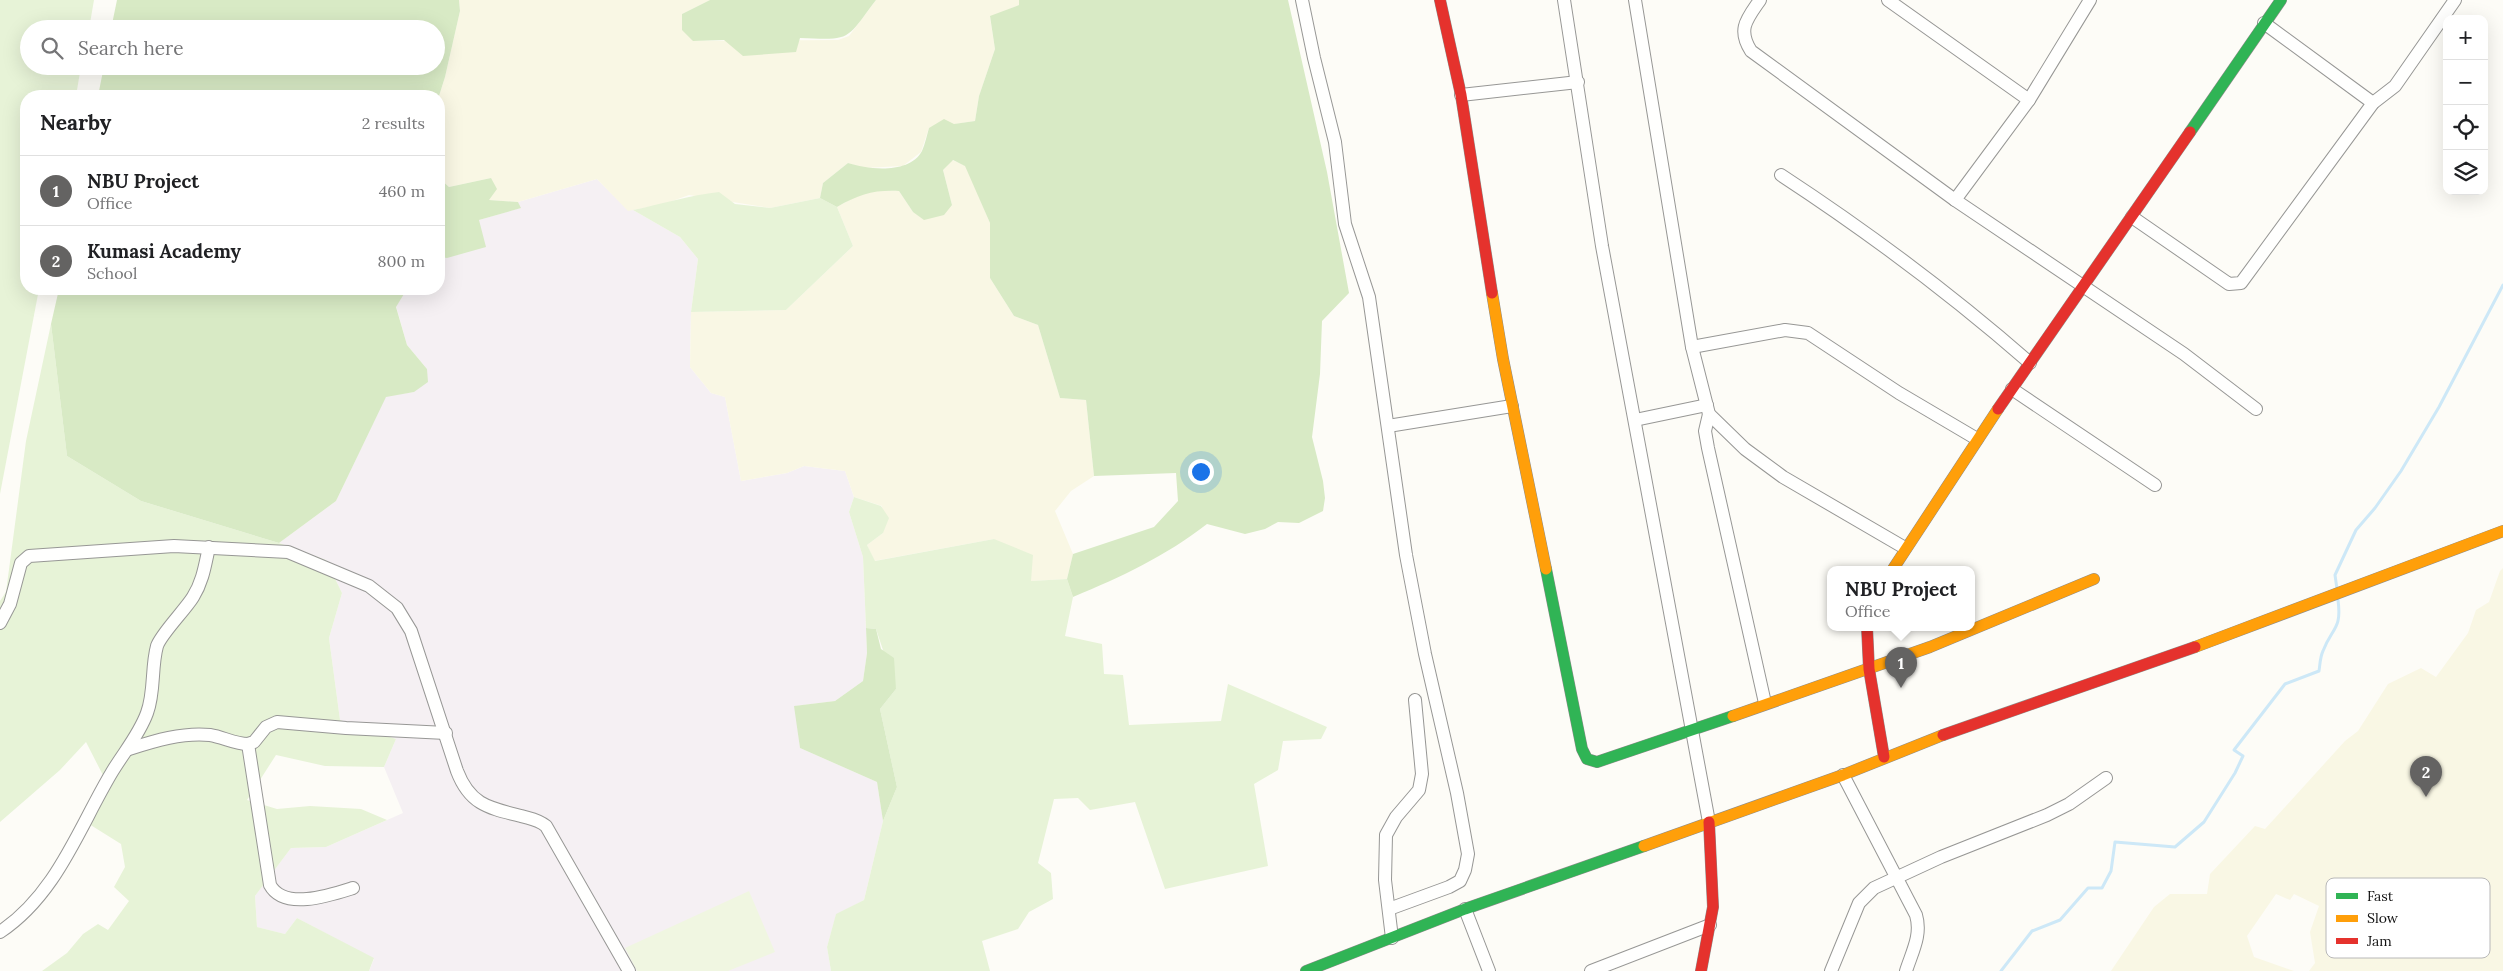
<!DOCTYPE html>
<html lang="en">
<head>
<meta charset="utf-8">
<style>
	:root { --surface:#fff; --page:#f6f6f6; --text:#202124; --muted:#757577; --line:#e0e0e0; --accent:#646362 }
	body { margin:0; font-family:Lora,serif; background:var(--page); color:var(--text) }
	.controls { position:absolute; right:15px; top:15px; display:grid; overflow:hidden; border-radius:10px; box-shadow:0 5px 20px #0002 }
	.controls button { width:45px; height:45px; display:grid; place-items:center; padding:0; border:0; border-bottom:1px solid var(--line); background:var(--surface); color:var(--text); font:25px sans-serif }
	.you { position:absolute; left:1200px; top:471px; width:18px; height:18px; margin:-12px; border:4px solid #fff; border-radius:50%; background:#1a73e8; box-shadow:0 0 0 8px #1a73e833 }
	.badge { display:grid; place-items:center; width:32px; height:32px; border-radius:50%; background:var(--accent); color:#fff; font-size:16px; font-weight:700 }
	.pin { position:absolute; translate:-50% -41px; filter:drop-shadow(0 1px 2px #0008) }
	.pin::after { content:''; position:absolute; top:26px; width:18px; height:15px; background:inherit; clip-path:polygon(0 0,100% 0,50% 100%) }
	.popup { position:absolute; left:1827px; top:566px; width:148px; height:65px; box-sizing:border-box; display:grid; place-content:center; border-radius:10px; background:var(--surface); filter:drop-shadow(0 1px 4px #0005); font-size:16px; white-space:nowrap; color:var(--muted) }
	.popup b { font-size:19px; color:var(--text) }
	.popup::after { content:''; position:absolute; left:50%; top:100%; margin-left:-10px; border:10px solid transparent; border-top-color:var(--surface) }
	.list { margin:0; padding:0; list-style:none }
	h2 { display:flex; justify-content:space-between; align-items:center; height:65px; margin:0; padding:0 20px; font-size:21px }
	h2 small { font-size:16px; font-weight:400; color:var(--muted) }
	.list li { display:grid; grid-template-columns:32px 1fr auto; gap:15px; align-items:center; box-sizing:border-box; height:70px; padding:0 20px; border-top:1px solid var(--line) }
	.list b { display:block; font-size:19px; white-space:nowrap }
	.list p { margin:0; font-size:16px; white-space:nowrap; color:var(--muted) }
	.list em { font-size:16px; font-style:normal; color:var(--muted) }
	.icon { flex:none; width:28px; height:28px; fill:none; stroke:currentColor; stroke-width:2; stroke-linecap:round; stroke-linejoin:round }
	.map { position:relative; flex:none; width:2503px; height:971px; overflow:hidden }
	.search { position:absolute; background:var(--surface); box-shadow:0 5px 20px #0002; left:20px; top:20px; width:425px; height:55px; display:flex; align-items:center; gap:12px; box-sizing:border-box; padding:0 18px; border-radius:28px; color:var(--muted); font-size:19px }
	.panel { position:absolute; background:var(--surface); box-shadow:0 5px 20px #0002; left:20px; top:90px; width:425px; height:205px; border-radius:20px }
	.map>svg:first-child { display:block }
	.industrial { fill:#f5f0f3 }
	.farmland { fill:#f9f7e4 }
	.green { fill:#e7f3d7 }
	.forest { fill:#d8eac5 }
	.pitch { fill:#f0f6e1 }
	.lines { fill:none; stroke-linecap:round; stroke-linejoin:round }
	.stream { stroke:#cde8f7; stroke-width:3 }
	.street-casing { stroke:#979795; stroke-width:14 }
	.fast-casing { stroke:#8e8d8b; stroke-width:12 }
	.slow-casing { stroke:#8e8d8b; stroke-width:12 }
	.jam-casing { stroke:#8e8d8b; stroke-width:12 }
	.street { stroke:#fffffe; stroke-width:12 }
	.fast { stroke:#30b455; stroke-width:11 }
	.slow { stroke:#ff9f0a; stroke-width:11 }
	.jam { stroke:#e5322d; stroke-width:11 }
	.key { fill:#fff; stroke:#b8b8b8; stroke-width:1 }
	.key-label { font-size:14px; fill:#111 }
</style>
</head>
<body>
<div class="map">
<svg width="2503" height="971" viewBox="0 0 2503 971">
	<rect width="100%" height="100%" fill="#fdfcf7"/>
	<polygon class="industrial" points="597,179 628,210 633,210 680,237 698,259 691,312 690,367 711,393 725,397 741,481 787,473 804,466 845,471 854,497 849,512 863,557 867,653 863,681 835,701 795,706 800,748 877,782 883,821 864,900 836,915 827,947 831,971 369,971 374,959 297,918 285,934 257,927 255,896 291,848 326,847 403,813 384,767 396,739 340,720 329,638 342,593 326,560 279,543 336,501 386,396 414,392 427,369 407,345 396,306 407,289 439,289 439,257 447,258 479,220 520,208 518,202"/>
	<g class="farmland">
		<polygon points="459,0 710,0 682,14 693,41 838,40 849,36 876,0 1019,0 1019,5 990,17 995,49 979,96 975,121 929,128 921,152 903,166 863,168 848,163 823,183 820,198 770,208 689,195 664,204 628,211 597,179 518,202 489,200 491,178 449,187 439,178 439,96 445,77 460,11"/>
		<polygon points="952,160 966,166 990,223 990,278 1014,316 1038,325 1060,398 1086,400 1094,476 1071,491 1055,511 1073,554 1067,579 1031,581 994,539 874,561 867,545 883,533 882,506 854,497 845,471 804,466 787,473 741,481 725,397 711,393 690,367 691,312 786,310 853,246 837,207 853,198 875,190 899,191 913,212 952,205 943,170"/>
		<polygon points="2503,568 2503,971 2309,971 2315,963 2310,932 2319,906 2294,894 2290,900 2276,894 2247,936 2254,957 2294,971 2111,971 2154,907 2170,894 2207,894 2210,874 2255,826 2265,829 2345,741 2358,731 2388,684 2421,668 2436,677 2468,633 2476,610 2489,602 2500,571"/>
	</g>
	<g class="green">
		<polygon points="0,0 94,0 89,29 29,29 29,66 81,66 76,96 26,96 26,289 39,289 0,494"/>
		<path d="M719 192 735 204 770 208 820 198 837 207 853 246 786 310 691 312 698 259 680 237 633 210C662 204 690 195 719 192Z"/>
		<polygon points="51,324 67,456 141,501 279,543 326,560 342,593 329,638 340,720 396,739 384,767 325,766 276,755 247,800 277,809 310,806 361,809 387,820 326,847 291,848 255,896 257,927 285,934 297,918 374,958 369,971 42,971 67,953 83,934 98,924 108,930 129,901 114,887 125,867 121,844 89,824 110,789 86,742 60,770 0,822 0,601 6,592 26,441"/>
		<polygon points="854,497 881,506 889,518 883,533 867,545 875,561 994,539 1033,555 1031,581 1067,579 1073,597 1065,636 1102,644 1104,674 1123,675 1129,725 1221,721 1228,684 1327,727 1321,739 1283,741 1278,770 1254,784 1268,866 1165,889 1135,802 1090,810 1078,798 1054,799 1038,863 1051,873 1053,899 1029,912 1018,929 982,941 990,971 831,971 827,947 836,914 864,900 883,821 897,787 880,709 896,689 876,629 866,628 863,557 849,512"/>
	</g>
	<g class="forest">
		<polygon points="117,0 459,0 460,11 445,77 439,96 98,96 104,66 436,66 436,29 111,29"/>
		<path d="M710 0H876C845 41 852 40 800 38L796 52 743 56 724 40 693 41 682 30V14Z"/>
		<path d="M1019 0H1288L1327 172 1349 293 1322 321 1320 374 1312 437 1323 481 1325 498 1323 511 1299 523 1278 522 1265 529 1245 534 1207 524C1164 557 1123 576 1073 597L1067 579 1073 554 1154 527 1178 501 1176 473 1094 476 1086 400 1060 398 1038 325 1014 316 990 278V223L965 166 953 160 943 170 952 205 944 215 924 220 913 212 899 191C873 190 860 194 837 207L820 198 823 183 848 163C869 170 910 174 922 151 925 144 927 135 929 128L944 119 954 124 975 121 979 96 995 49 990 16 1019 5Z"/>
		<polygon points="439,178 449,187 491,178 497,189 489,200 518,202 521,208 479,220 486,247 447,258 439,257"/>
		<polygon points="59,289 407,289 396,307 407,345 427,369 428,382 414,392 386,397 336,501 279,543 141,501 67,456 51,324"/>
		<polygon points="866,628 876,629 881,649 894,658 896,689 880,709 897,787 883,821 877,782 800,748 794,706 835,701 863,681 867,653"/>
	</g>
	<polygon class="pitch" points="749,891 775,952 728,971 637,971 625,948"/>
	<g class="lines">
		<g class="stream">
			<polyline points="2337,589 2335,575 2356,530 2375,508 2401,471 2439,407 2503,285"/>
			<path d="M2001 971 2032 931 2060 920 2088 888H2102L2111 871 2115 842 2175 847 2204 822 2235 773 2243 756 2234 750 2285 684 2319 671C2320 665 2320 657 2323 651 2332 627 2342 630 2338 600"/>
		</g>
		<defs>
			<g id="street">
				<polyline points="1302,0 1314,58 1335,142 1345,224 1369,297 1406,555 1425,654 1457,793 1468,854 1465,870 1460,881 1449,887 1389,909"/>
				<polyline points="1564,0 1602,246 1709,822"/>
				<polyline points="1635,0 1692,347 1709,414 1745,449 1783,477 1905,548"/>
				<path d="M1760 0C1747 19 1737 29 1751 51L1955 200 2184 354 2256 409"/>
				<polyline points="1888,0 2029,100"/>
				<polyline points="2264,23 2373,103"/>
				<polyline points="1461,95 1578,82"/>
				<path d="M1781 175C1868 232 1951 294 2030 363"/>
				<polyline points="1955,200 2029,100 2090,0"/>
				<polyline points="2132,217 2229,284 2241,283 2373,103 2395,86 2455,0"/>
				<polyline points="1692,347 1785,330 1808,333 1899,393 1977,439"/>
				<polyline points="2012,389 2155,485"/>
				<polyline points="1709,414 1705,431 1708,448 1765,703"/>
				<polyline points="1635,420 1707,405"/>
				<polyline points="1388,426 1512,406"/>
				<path d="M0 623 10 604 21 563 29 556 174 546 288 552 369 586 397 608 411 631 457 771C470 805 489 808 521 816 531 819 537 819 546 826L629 971"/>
				<path d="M248 744 270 885C284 911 331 895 353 888"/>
				<path d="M129 749C154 741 183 732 210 735 223 737 235 744 248 744L254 742 266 727 277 722 346 728 446 733"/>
				<path d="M1843 775 1916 915C1922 935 1912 952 1906 971"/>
				<polyline points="1465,909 1489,971"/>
				<path d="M0 932C57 894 79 827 112 772 124 752 139 735 147 713 155 692 151 668 157 646 161 634 185 610 193 597 203 581 205 565 209 547"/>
				<polyline points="1392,938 1385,880 1386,835 1396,817 1419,790 1422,774 1415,700"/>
				<polyline points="1591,971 1710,925"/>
				<polyline points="1831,971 1859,903 1874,888 1941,857 2047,815 2069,804 2106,778"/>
			</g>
			<g id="fast">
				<polyline points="2190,132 2281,0"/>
				<polyline points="1546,569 1582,749 1587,759 1597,762 1733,716"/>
				<polyline points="1306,971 1465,909 1644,846"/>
			</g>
			<g id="slow">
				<polyline points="1492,293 1503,359 1546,569"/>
				<polyline points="1893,569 1998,409"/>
				<polyline points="2195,647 2503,531"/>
				<polyline points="1733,716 1930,647 2094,579"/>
				<polyline points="1644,846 1843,775 1943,735"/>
			</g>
			<g id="jam">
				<polyline points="1440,0 1461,95 1492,293"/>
				<polyline points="1998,409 2190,132"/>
				<polyline points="1867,627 1869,669 1884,757"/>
				<polyline points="1943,735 2195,647"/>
				<polyline points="1701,971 1713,907 1709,822"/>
			</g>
		</defs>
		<use href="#street" class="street-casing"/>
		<use href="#fast" class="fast-casing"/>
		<use href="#slow" class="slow-casing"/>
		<use href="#jam" class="jam-casing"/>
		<use href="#street" class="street"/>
		<use href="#fast" class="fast"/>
		<use href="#slow" class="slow"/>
		<use href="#jam" class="jam"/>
	</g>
	<rect x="2326" y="878" width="164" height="80" rx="8" class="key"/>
	<rect x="2336" y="893" width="22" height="6" fill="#30b455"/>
	<rect x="2336" y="915" width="22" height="7" fill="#ff9f0a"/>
	<rect x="2336" y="938" width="22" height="6" fill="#e5322d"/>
	<g class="key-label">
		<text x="2367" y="901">Fast</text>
		<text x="2367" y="923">Slow</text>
		<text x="2367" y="946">Jam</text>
	</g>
</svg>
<div class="controls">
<button>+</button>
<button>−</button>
<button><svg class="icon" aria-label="locate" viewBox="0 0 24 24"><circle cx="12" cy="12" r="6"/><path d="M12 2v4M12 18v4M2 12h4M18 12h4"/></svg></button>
<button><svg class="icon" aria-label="layers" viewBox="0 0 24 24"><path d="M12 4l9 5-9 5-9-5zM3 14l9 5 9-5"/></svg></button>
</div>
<div class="you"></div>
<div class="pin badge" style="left:1901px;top:688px">1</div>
<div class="popup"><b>NBU Project</b>Office</div>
<div class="pin badge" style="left:2426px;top:797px">2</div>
<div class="search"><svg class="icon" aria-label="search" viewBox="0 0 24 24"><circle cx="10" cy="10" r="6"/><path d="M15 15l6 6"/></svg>Search here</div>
<section class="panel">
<h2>Nearby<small>2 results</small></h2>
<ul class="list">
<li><span class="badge">1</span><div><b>NBU Project</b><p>Office</p></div><em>460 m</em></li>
<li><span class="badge">2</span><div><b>Kumasi Academy</b><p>School</p></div><em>800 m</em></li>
</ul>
</section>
</div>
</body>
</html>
